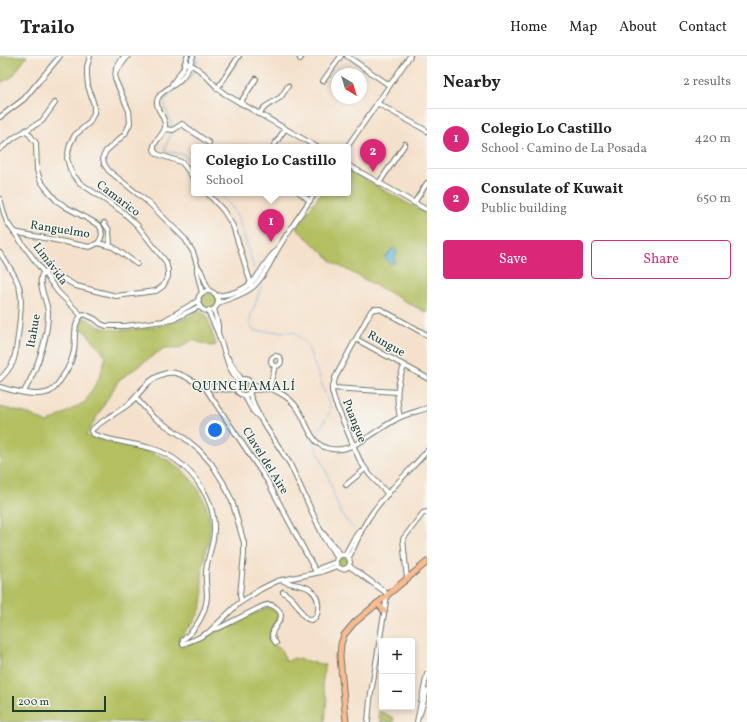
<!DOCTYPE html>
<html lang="en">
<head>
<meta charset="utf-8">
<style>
	:root { --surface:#fff; --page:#f6f6f6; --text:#222; --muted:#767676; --line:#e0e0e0; --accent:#db2777 }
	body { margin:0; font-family:Vollkorn,serif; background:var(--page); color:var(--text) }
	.controls { position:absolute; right:12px; bottom:12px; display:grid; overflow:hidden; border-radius:4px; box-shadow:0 2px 6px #0003 }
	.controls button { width:36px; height:36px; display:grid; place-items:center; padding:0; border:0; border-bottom:1px solid var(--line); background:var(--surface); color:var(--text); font:20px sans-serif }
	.compass { position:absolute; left:331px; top:12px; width:36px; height:36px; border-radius:50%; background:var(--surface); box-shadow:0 2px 6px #0003; rotate:142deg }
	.scale { position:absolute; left:12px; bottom:10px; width:94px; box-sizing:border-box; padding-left:4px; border:2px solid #1f3d34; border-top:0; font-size:11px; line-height:14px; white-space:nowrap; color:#1f3d34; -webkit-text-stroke:3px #f6f6f2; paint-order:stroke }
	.you { position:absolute; left:215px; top:374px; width:14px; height:14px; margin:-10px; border:3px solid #fff; border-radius:50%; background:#1a73e8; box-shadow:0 0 0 6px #1a73e833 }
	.badge { display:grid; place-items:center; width:26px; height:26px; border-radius:50%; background:var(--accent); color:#fff; font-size:13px; font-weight:700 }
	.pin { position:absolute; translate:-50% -33px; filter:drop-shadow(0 1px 2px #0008) }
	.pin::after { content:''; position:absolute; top:21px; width:14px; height:12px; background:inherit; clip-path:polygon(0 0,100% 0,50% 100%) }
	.popup { position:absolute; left:191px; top:88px; width:160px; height:52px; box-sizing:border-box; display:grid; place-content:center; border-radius:4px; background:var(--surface); filter:drop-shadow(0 1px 3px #0005); font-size:13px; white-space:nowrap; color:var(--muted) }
	.popup b { font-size:15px; color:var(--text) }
	.popup::after { content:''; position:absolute; left:50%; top:100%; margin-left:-8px; border:8px solid transparent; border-top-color:var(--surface) }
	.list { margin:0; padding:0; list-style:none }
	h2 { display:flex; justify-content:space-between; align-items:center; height:52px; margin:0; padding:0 16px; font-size:17px }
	h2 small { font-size:13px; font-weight:400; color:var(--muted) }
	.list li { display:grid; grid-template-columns:26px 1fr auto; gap:12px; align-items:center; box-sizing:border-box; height:60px; padding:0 16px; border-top:1px solid var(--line) }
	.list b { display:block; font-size:15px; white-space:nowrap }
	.list p { margin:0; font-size:13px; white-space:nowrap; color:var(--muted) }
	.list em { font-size:13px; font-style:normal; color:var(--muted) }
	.actions { display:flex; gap:8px; padding:12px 16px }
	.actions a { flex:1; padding:9px 0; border:1px solid var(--accent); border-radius:4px; text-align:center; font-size:14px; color:var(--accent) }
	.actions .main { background:var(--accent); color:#fff }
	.map { position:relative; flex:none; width:427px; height:666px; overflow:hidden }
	header { display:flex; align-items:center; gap:24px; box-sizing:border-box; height:56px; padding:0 20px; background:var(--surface); border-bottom:1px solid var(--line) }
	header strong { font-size:19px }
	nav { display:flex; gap:22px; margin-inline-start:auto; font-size:14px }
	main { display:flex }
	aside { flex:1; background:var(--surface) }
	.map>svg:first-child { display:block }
	.green { fill:#b3bf61; stroke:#697e4a }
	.water { fill:#6cb7e5; stroke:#467a8c }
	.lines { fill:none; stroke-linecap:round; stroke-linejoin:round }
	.stream { stroke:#6cb7e5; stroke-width:1 }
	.minor-casing { stroke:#6a7669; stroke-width:6 }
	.major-casing { stroke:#6a7669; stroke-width:7 }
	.minor { stroke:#fff; stroke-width:4 }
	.major { stroke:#fcba8e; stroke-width:5 }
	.labels { text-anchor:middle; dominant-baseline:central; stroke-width:3; stroke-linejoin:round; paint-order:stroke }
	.street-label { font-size:12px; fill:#1f3d34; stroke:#f6f6f2 }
	.neighbourhood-label { font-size:13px; letter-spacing:1px; fill:#1f3d34; stroke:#f6f6f2 }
</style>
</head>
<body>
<header>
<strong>Trailo</strong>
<nav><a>Home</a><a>Map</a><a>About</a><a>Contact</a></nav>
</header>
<main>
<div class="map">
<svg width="427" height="666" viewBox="0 0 427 666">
	<rect width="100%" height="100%" fill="#f6f6f2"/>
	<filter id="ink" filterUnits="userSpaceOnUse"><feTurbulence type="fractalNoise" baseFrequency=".025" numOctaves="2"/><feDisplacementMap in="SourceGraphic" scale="8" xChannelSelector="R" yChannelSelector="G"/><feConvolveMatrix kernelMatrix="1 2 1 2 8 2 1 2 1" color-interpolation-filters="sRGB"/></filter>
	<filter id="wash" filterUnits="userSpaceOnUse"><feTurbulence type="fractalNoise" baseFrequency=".012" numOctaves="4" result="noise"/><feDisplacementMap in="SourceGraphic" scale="16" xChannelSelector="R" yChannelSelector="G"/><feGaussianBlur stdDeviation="0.9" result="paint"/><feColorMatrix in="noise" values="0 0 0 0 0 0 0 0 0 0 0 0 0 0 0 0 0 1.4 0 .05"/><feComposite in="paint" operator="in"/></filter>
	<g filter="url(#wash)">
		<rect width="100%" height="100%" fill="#f5e1cb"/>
		<g class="green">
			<polygon points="0,0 27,0 12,21 0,27"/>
			<polygon points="348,114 427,158 427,257 334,207 296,172 321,137 348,137"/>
			<circle cx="209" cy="245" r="8"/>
			<path d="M198 254 207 260 216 289 211 290 192 284 180 292H164L119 324 103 350 86 380C130 391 175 393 200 436 205 445 209 457 210 467 211 482 205 495 203 509 201 519 203 530 203 540 202 559 190 570 178 584L181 592 268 551 276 555 279 562 270 576 272 588 281 593 286 606 294 602 325 609 322 629 327 642 325 666H0V351L29 358 47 367 85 346 100 320 106 300 84 274 79 272 84 262C90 264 94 269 100 271 120 278 169 271 188 261 191 260 195 256 198 254Z"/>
			<circle cx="244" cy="331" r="5.5"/>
			<circle cx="343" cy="506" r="5"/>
			<polygon points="379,655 394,662 393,666 380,666 381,662 378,661"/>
		</g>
		<polygon class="water" points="391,193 394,193 397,196 394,202 395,206 393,208 390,207 384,201 389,198"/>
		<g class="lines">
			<g class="stream">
				<polyline points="196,9 198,0"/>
				<path d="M172 71C172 63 166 57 165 50 163 38 183 31 190 22 192 19 193 16 194 13"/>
				<polyline points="172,76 165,92 166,96 183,98 194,112"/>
				<polyline points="219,137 233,152 240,167 254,212"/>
				<polyline points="261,229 261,232 250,262 250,269 254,275 294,276 307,288 331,354 318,376"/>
				<path d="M313 385C318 397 324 408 328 420 335 439 337 459 354 472"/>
			</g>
		</g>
	</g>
	<g filter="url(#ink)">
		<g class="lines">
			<defs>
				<g id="minor">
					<polyline points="124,0 116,12 115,23 129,55 130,67 125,78 106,95 103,101 104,108 109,115 149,147 185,183 193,196 197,209 201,215 209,235"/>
					<path d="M193 0C190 11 184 22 175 28 169 32 161 36 158 42 153 52 167 61 165 71 164 81 147 88 157 98L181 106 184 109 194 123"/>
					<polyline points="347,0 389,29"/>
					<polyline points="300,3 302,0"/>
					<path d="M186 7C203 12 211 28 225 38L317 91"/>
					<polyline points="118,13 128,0"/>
					<polyline points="323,25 341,0"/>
					<polyline points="172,28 183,13 187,0"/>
					<polyline points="217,33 239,0"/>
					<polyline points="240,47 256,23"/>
					<polyline points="377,47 427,75"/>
					<polyline points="259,58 265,51 281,41 288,30"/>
					<polyline points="0,61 24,43 60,0"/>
					<polyline points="165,73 173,74 182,68 209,87"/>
					<polyline points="273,91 285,73"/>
					<polyline points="347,91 410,0"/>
					<polyline points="0,93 15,81 42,65 55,47"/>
					<polyline points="348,109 427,154"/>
					<polyline points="379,127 405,88"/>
					<polyline points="207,137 223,154 233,170 252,231"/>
					<polyline points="300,137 310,145"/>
					<polyline points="0,143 6,164 11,172 58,236 81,259"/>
					<polyline points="414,147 427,127"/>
					<polyline points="104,167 109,174 110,190"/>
					<path d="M14 176 90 191 98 187C103 181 103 175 99 169L66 151 56 144 46 132 40 124 37 114 36 87 26 74"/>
					<polyline points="98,187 113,191 137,208"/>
					<path d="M0 197C7 208 18 222 20 235 23 246 17 295 13 306 10 312 5 318 0 323"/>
					<polyline points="197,209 197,216 202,237"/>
					<circle cx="208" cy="245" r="10"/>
					<path d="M217 240C230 239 245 234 254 224 262 215 266 204 275 196"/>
					<path d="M218 247C230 242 244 239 254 230 266 219 271 204 279 191 290 172 303 155 315 137"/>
					<polyline points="214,253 218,269 218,277"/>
					<polyline points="208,255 218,277 229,310 238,326"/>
					<polyline points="165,264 199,244"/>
					<polyline points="356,283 427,322"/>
					<circle cx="276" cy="305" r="5"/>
					<polyline points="227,301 242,324"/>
					<circle cx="244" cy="331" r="8"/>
					<path d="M251 329C268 329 289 339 298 353 310 371 311 397 342 393 359 390 380 372 395 364 405 358 416 356 427 352"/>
					<polyline points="204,330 268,426 316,516"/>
					<path d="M0 331C14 335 38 342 51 335 56 332 60 325 63 320 68 313 72 304 74 295 76 284 72 264 84 258L95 263 101 268 106 270H125L172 264 200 250"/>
					<polyline points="213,331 237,328"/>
					<polyline points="332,332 397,336"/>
					<polyline points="269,333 275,310"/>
					<polyline points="251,334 269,333"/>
					<path d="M24 336C37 312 48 283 48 256 47 244 36 226 43 217L47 215 52 216 76 230 116 240 156 235 163 230 168 221V215L166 206 137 169 123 156 80 127 73 119 70 113 67 102 70 88 75 79 89 67 94 57V49L88 30 87 20V11L90 0"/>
					<polyline points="249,337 259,360"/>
					<polyline points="244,339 253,355 260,362 290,408 324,482 337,501"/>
					<polyline points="136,342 153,361 182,380 199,394 211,407 223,426 232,445 244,487 244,498 240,539 241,544"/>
					<path d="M400 361C396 343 396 327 405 309"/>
					<polyline points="346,429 365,413"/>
					<polyline points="388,438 370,419 360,405 335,346 332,335 335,322 371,255 374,253 380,253 427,279"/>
					<polyline points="322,476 341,499"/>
					<circle cx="343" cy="506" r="7"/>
					<polyline points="345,499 353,484 360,474"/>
					<path d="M349 501C356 489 360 475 368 463 384 438 408 417 427 395"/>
					<polyline points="349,510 384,535 387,539 370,644 368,666"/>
					<polyline points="316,516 320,512 336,506"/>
					<polyline points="407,523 403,483 423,457 427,456"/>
					<path d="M282 524C291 530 303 527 311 534 324 544 318 571 306 562 302 559 300 553 297 549 293 543 289 540 283 536"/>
					<path d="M212 573 219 572 263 550C268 548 272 548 275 551 290 561 272 569 272 579 272 582 274 584 276 587"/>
					<path d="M183 588V584C196 573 206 557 207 540 207 532 205 524 206 516 207 501 214 488 214 474 215 439 187 404 154 393 134 387 113 386 93 378L91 375C96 368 120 355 129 348 138 340 144 328 155 322 175 309 185 323 203 329 214 334 225 334 237 333"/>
					<polyline points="183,588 198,582 209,576 238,548 261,533 277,525 321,516 337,510"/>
					<polyline points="420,658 427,635"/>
					<polyline points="417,666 427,618"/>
				</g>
				<g id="major">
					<polyline points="376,548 380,550 384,555"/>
					<polyline points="346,666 340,601 341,588 344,579 354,567 427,506"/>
				</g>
			</defs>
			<use href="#minor" class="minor-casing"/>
			<use href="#major" class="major-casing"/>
			<use href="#minor" class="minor"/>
			<use href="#major" class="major"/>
		</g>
	</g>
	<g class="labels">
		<g class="street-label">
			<text transform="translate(118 143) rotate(37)">Camarico</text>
			<text transform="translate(60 174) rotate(9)">Ranguelmo</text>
			<text transform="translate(50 208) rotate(53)">Limávida</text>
			<text transform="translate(34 275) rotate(-80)">Itahue</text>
			<text transform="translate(386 288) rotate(29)">Rungue</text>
			<text transform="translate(354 365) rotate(68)">Puangue</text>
			<text transform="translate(265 405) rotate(58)">Clavel del Aire</text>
		</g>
		<g class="neighbourhood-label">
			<text x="244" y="331">QUINCHAMALÍ</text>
		</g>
	</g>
</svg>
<div class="controls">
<button>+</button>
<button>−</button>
</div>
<svg class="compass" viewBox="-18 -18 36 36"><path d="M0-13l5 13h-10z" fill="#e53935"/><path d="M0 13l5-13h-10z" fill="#767676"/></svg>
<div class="scale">200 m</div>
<div class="you"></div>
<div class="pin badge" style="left:271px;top:186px">1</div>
<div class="popup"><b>Colegio Lo Castillo</b>School</div>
<div class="pin badge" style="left:373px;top:116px">2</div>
</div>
<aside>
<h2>Nearby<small>2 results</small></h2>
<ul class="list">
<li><span class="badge">1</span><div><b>Colegio Lo Castillo</b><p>School · Camino de La Posada</p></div><em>420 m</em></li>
<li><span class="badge">2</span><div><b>Consulate of Kuwait</b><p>Public building</p></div><em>650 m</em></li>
</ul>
<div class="actions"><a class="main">Save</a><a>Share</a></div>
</aside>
</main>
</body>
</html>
